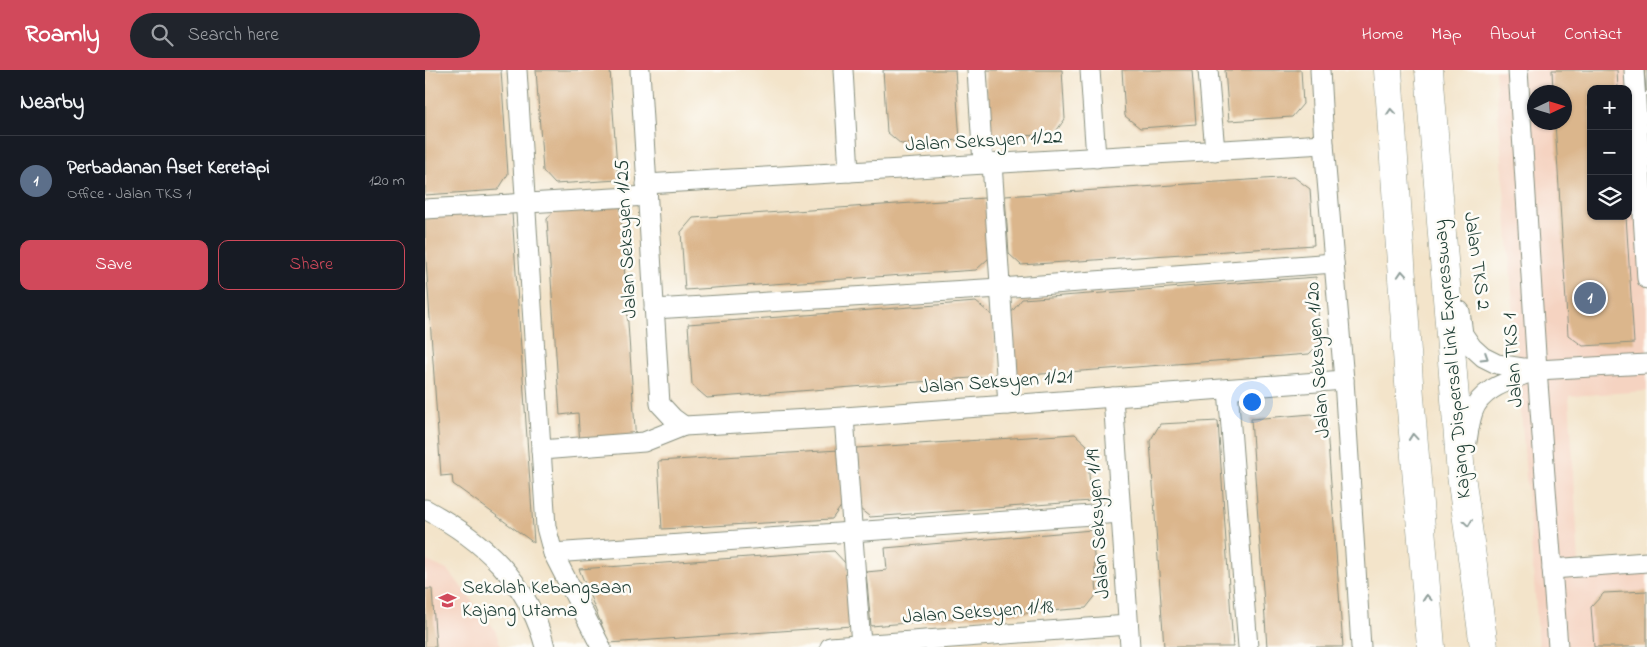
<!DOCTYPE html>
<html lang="en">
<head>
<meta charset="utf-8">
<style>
	:root { --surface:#171b24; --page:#20242c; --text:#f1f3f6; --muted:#9ea1a6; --line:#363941; --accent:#d1495b }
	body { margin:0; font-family:"Indie Flower",sans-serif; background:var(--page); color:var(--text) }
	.controls { position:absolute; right:15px; top:15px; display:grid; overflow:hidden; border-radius:10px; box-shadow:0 1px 4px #0004 }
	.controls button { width:45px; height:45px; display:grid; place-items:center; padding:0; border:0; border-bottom:1px solid var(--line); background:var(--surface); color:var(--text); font:25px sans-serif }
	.compass { position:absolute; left:1102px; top:15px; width:45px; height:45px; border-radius:50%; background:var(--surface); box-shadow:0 1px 4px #0004; rotate:86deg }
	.you { position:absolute; left:826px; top:331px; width:18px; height:18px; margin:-12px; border:4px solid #fff; border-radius:50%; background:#1a73e8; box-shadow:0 0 0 8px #1a73e833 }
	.badge { display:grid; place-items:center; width:32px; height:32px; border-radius:50%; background:var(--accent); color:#fff; font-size:16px; font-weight:700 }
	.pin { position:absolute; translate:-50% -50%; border:2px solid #fff; box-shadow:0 1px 5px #0006 }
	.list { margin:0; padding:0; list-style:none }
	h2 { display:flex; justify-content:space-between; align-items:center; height:65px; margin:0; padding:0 20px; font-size:21px }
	h2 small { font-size:16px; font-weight:400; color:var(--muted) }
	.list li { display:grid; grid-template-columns:32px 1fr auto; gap:15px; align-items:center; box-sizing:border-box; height:90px; padding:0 20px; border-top:1px solid var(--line) }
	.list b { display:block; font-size:19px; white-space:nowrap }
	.list p { margin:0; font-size:16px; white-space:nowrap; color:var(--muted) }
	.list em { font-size:16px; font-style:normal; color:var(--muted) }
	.actions { display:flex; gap:10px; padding:15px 20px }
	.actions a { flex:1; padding:11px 0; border:1px solid var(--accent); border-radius:10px; text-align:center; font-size:18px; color:var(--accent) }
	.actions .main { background:var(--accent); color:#fff }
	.icon { flex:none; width:28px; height:28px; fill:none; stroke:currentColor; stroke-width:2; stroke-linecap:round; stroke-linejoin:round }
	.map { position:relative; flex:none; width:1222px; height:577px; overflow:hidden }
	header { display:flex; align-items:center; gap:30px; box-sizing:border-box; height:70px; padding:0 25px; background:var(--accent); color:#fff }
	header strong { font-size:24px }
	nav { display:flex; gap:28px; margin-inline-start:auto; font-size:18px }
	.search { width:350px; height:45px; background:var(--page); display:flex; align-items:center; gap:12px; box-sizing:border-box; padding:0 18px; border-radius:28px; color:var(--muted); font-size:19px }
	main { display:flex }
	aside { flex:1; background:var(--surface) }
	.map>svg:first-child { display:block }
	.built { fill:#f5d3c1; fill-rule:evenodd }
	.building { fill:#dbb68c }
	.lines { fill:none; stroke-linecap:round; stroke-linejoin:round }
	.minor-casing { stroke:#89907f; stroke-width:21 }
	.highway-casing { stroke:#89907f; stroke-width:29 }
	.minor { stroke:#fff; stroke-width:19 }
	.highway { stroke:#fff; stroke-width:28 }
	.oneway { stroke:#8f9e9a }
	.labels { text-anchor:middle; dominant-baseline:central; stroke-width:5; stroke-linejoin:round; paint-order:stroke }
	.street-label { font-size:20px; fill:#1f3d34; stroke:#fdfcf7 }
	.poi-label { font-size:20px; fill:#1f3d34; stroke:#fdfcf7; text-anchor:start }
</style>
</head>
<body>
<header>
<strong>Roamly</strong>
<div class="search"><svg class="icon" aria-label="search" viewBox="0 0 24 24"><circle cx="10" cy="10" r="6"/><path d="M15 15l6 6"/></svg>Search here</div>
<nav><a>Home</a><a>Map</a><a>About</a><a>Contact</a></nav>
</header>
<main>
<aside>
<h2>Nearby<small></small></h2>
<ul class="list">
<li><span class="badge" style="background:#5c6f8a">1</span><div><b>Perbadanan Aset Keretapi</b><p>Office · Jalan TKS 1</p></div><em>120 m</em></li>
</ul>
<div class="actions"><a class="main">Save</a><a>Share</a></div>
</aside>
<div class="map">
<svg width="1222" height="577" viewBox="0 0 1222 577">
	<rect width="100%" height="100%" fill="#fdfcf7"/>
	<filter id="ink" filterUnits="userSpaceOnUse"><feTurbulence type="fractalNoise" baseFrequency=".02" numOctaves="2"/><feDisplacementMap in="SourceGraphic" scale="10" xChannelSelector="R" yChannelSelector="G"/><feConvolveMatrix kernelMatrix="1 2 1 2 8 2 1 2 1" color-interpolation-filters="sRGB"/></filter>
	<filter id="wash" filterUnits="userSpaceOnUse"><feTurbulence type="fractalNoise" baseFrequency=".0096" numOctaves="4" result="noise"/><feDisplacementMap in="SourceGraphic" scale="20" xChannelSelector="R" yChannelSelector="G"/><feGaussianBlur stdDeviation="1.12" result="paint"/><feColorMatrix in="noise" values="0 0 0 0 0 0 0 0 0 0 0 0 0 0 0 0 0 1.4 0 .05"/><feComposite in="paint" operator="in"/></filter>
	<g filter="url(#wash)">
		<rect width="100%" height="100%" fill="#f3e4ca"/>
		<g class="built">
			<path d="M1070 0H1222V321L1144 326 1154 494 1222 491V577H1114ZM1166 19H1203V146H1166ZM1110 22H1140V52H1110Z"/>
			<polygon points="0,490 24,501 70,560 76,577 0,577"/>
		</g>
		<g id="blocks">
			<g class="building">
				<polygon points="0,0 76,0 83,104 73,120 0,125"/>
				<polygon points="111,0 185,0 193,110 130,114 118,101"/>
				<polygon points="458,0 530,0 535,70 476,74 462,62"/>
				<polygon points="560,0 637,0 640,49 629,64 565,68"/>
				<polygon points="697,0 767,0 771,54 715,58 700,46"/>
				<polygon points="800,0 876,0 878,34 867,47 804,51"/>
				<polygon points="1127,0 1192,0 1193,19 1166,19 1166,146 1201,146 1209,273 1158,276 1143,265 1130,52 1140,52 1140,22 1128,22"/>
				<polygon points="1219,0 1222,0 1222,21 1221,21"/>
				<polygon points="869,107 885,119 889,175 596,195 584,184 580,126"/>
				<polygon points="560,128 564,188 551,200 260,220 256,162 268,148"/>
				<polygon points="195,133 211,373 155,376 153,343 135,345 122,149 132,137"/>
				<polygon points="0,139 87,143 109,473 28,414 27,405 16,406 0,177"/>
				<polygon points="891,207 895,273 884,284 590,306 586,243 597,229"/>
				<polygon points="551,232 568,246 573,306 282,328 267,315 263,254"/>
				<polygon points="887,344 902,359 918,577 842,577 826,349"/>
				<polygon points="793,351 808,577 739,577 725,371 735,354"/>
				<polygon points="650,364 662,375 666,431 445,447 435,439 431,378"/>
				<polygon points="414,380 417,435 407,449 237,459 233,391"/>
				<polygon points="667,460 672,524 661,538 446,556 441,502 462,500 460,478"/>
				<polygon points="409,481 423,496 427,556 184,573 154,499"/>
				<polygon points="0,519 7,519 11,577 0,577"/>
				<polygon points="1222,521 1222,577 1169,577 1166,537 1179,523"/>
			</g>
		</g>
	</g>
	<g filter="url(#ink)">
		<use href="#blocks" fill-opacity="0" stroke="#89907f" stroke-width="1"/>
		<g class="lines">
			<defs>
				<g id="minor">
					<polyline points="92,0 121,457 128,483 176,577"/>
					<polyline points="215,0 235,334 248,348 259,356 419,347 919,310"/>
					<polyline points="418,0 424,102"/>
					<polyline points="552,0 558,94"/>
					<polyline points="665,0 671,88"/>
					<polyline points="783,0 790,81"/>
					<polyline points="895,0 899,74 919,310 936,577"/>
					<polyline points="1093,0 1112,300 1133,577"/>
					<polyline points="1209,0 1222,209"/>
					<polyline points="567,93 583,335"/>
					<polyline points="221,114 899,74"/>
					<polyline points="0,139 222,126"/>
					<polyline points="229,239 575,218 909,193"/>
					<polyline points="1035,241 1038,264 1047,277 1058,287 1072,294 1112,300 1222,294"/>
					<polyline points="803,319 823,577"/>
					<polyline points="688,327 705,577"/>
					<polyline points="419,347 436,575"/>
					<path d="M1041 378C1043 366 1044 354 1048 342 1056 317 1088 310 1111 300"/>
					<polyline points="116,380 219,372 259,356"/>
					<path d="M0 439C58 470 103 511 120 577"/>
					<polyline points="128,483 696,443"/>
					<polyline points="1127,499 1222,492"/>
					<polyline points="405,577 703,555"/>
				</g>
				<g id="highway">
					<polyline points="963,0 985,327 1006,577"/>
					<polyline points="1004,0 1036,405 1059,577"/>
				</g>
			</defs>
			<use href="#minor" class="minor-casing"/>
			<use href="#highway" class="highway-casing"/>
			<use href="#minor" class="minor"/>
			<use href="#highway" class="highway"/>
		</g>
		<defs><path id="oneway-chevron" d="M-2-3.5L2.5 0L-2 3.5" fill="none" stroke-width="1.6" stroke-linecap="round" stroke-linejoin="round" transform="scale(1.25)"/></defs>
		<g class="oneway">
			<use href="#oneway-chevron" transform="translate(966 42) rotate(-94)"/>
			<use href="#oneway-chevron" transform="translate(977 204) rotate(-94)"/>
			<use href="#oneway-chevron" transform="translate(1060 287) rotate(32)"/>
			<use href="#oneway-chevron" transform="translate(988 367) rotate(-95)"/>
			<use href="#oneway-chevron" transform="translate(1043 453) rotate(82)"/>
			<use href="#oneway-chevron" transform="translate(1002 528) rotate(-95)"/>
		</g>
	</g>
	<defs>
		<symbol id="school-bare" viewBox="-9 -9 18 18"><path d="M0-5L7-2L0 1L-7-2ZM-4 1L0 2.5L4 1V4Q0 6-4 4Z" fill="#d1495b" stroke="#fdfcf7" stroke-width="2.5" paint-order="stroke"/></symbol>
	</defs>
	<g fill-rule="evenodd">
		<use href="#school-bare" x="10" y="518" width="25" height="25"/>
	</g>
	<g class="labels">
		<g class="street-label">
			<text transform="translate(559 72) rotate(-3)">Jalan Seksyen 1/22</text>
			<text transform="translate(202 169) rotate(-93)">Jalan Seksyen 1/25</text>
			<text transform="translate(1051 191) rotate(82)">Jalan TKS 2</text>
			<text transform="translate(1028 289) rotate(-95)">Kajang Dispersal Link Expressway</text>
			<text transform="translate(894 290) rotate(-94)">Jalan Seksyen 1/20</text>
			<text transform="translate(1089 290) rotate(-94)">Jalan TKS 1</text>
			<text transform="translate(571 313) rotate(-4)">Jalan Seksyen 1/21</text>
			<text transform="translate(674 454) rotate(-94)">Jalan Seksyen 1/19</text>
			<text transform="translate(553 543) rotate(-4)">Jalan Seksyen 1/18</text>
		</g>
		<g class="poi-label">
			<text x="37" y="518">Sekolah Kebangsaan<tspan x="37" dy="23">Kajang Utama</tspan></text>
		</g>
	</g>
</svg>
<div class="controls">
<button>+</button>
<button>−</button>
<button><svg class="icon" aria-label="layers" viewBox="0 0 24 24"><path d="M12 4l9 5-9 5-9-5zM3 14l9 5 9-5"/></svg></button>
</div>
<svg class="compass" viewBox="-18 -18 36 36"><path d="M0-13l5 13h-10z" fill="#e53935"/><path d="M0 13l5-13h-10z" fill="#9ea1a6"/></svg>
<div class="you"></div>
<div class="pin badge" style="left:1165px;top:228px;background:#5c6f8a">1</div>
</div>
</main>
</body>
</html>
